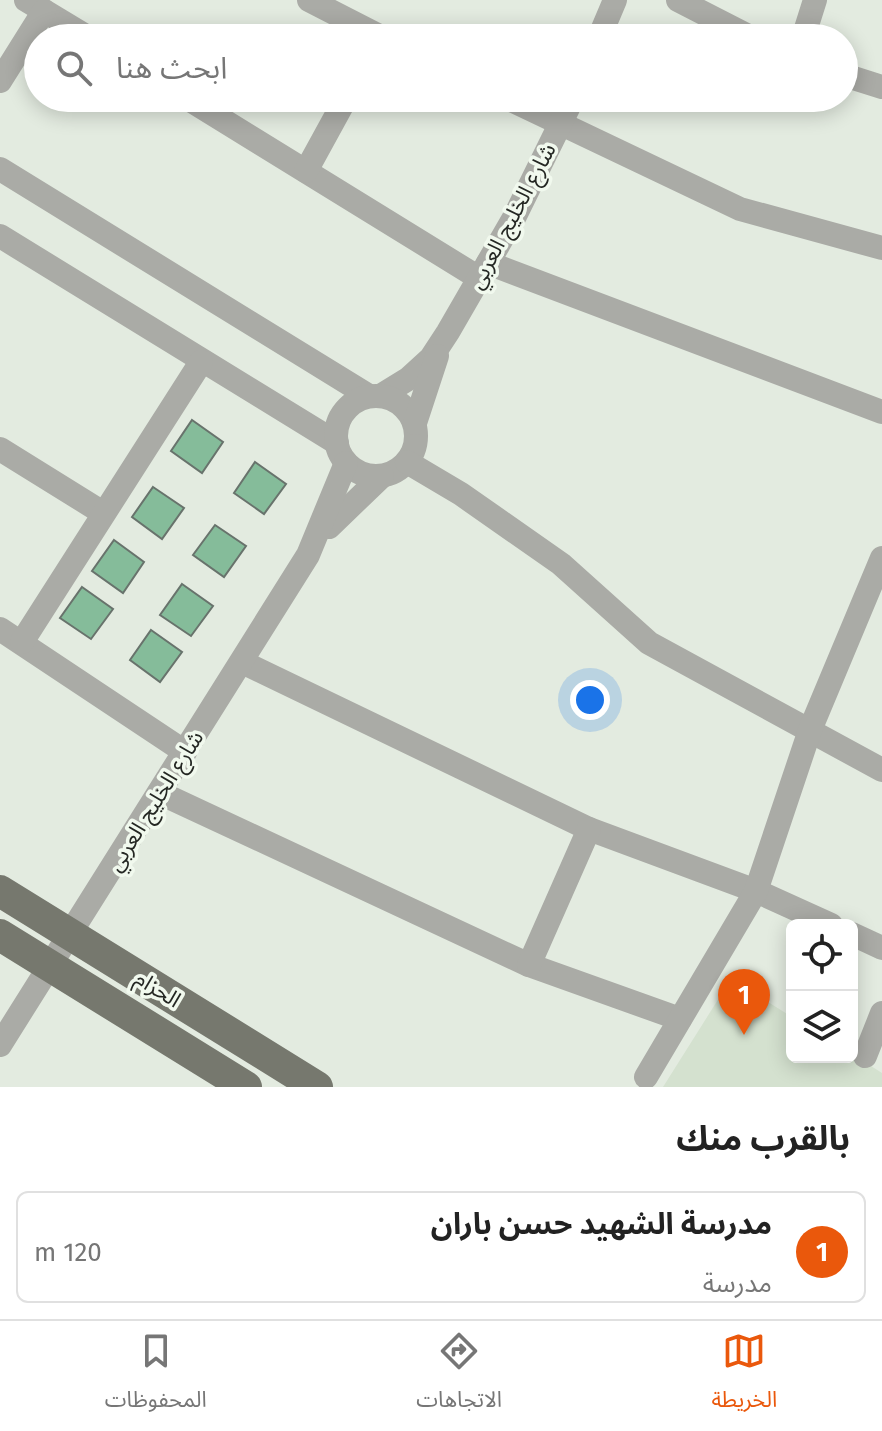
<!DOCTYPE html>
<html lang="ar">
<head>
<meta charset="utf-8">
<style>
	:root { --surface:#fff; --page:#f6f6f6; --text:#222; --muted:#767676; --line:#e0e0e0; --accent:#ea580c }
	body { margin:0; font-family:"Fira Sans","Noto Sans Arabic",sans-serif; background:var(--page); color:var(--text); direction:rtl }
	.controls { position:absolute; right:24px; bottom:24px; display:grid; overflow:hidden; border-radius:12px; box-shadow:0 4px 20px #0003 }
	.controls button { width:72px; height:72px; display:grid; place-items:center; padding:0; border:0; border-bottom:2px solid var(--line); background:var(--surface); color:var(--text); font:40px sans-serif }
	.you { position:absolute; left:590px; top:700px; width:28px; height:28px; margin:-20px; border:6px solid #fff; border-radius:50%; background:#1a73e8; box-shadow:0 0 0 12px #1a73e833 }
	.badge { display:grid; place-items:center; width:52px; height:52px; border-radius:50%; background:var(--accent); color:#fff; font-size:26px; font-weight:700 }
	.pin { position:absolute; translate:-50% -66px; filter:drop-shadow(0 2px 4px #0008) }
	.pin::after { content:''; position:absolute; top:42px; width:28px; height:24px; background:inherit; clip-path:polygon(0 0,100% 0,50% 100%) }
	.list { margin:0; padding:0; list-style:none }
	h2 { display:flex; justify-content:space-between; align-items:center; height:104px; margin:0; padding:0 32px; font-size:34px }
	h2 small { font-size:26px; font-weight:400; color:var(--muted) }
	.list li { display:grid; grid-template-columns:52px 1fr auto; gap:24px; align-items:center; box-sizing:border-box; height:112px; margin:0 16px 16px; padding:0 16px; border:2px solid var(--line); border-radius:12px }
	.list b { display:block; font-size:30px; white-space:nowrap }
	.list p { margin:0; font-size:26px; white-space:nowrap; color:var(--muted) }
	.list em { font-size:26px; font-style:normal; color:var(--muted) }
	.icon { flex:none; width:44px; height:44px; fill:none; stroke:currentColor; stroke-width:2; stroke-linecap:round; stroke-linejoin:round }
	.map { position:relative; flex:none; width:882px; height:1087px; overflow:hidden; direction:ltr }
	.search { position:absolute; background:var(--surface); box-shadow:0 4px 20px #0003; left:24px; right:24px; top:24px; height:88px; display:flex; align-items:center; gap:20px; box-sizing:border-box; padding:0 28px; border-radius:44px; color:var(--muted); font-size:30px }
	.sheet { height:232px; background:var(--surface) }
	nav { display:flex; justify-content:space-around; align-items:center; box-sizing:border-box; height:112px; border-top:2px solid var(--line); background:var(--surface); font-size:22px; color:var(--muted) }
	nav a { display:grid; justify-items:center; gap:4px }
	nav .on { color:var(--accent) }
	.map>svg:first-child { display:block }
	.built { fill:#d4e1cf }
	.building { fill:#85bc9a; stroke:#68736c; stroke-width:2 }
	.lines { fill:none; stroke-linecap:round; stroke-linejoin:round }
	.minor { stroke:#aaaba6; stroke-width:24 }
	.major { stroke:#76786e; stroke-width:32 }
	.labels { text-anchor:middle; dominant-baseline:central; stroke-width:7; stroke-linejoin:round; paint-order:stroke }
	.street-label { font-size:22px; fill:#242723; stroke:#f1f9ee }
</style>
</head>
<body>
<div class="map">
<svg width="882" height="1087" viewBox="0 0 882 1087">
	<rect width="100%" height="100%" fill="#e3ebe0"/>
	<polygon class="built" points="731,979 792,1017 792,1057 852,1057 852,1054 882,1073 882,1087 663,1087"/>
	<g class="building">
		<polygon points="192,420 223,442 202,473 171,451"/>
		<polygon points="255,462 286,484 264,514 234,493"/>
		<polygon points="153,487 184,508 162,539 132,517"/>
		<polygon points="215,525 246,546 224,577 193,555"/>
		<polygon points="114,540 144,562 123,593 92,571"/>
		<polygon points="182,584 213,606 191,636 160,615"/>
		<polygon points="82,587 113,609 91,639 60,618"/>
		<polygon points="151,630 182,652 160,682 130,660"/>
	</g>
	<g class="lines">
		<g class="minor">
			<polyline points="26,0 89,38"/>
			<polyline points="309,0 383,38"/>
			<polyline points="678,0 752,38"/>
			<polyline points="599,38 615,0"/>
			<polyline points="803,38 815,0"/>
			<polyline points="844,75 882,87"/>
			<polyline points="0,81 44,11"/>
			<polyline points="187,98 479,278"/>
			<polyline points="507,98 740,209 882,248"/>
			<polyline points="0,169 369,396"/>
			<polyline points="306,171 346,98"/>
			<polyline points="0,236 337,443"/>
			<polyline points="488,263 882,412"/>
			<polyline points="382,395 408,379 431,358 448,332 515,216 573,98"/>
			<circle cx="376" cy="436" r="40"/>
			<polyline points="415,423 437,356"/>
			<polyline points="0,449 103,513"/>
			<polyline points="407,462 461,494 561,564 649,643 882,770"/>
			<polyline points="329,527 382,476"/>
			<polyline points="0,629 185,752"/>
			<polyline points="22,642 201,362"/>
			<polyline points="242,662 589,829 756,891 831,925"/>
			<polyline points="160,793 529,965 680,1019"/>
			<polyline points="852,934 882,948"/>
			<polyline points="529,965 589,829"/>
			<polyline points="0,1045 308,555 346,463"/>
			<polyline points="865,1056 882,1013"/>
			<polyline points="646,1077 756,891 810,730 882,558"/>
		</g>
		<g class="major">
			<polyline points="0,891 317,1087"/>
			<polyline points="0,935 246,1087"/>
		</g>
	</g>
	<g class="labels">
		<g class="street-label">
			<text transform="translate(512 216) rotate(-62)">شارع الخليج العربي</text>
			<text transform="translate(155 801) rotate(-58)">شارع الخليج العربي</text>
			<text transform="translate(158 989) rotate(32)">الحزام</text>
		</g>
	</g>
</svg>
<div class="controls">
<button><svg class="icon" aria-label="locate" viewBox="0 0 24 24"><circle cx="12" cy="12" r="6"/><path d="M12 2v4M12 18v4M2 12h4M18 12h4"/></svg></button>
<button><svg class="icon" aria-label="layers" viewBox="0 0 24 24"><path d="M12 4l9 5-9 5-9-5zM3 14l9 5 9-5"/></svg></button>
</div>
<div class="you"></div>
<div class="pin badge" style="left:744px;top:1035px">1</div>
<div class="search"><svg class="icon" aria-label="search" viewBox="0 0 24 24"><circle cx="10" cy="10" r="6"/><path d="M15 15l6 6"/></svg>ابحث هنا</div>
</div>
<section class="sheet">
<h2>بالقرب منك<small></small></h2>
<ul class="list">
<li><span class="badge">1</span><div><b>مدرسة الشهيد حسن باران</b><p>مدرسة</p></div><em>120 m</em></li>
</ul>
</section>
<nav>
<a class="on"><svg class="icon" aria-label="map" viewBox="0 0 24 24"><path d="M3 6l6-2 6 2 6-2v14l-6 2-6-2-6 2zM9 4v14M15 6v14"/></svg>الخريطة</a>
<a><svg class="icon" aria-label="directions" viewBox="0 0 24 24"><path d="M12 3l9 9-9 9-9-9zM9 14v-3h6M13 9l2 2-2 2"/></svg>الاتجاهات</a>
<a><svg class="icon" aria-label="saved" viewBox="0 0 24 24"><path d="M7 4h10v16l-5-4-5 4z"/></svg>المحفوظات</a>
</nav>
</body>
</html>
